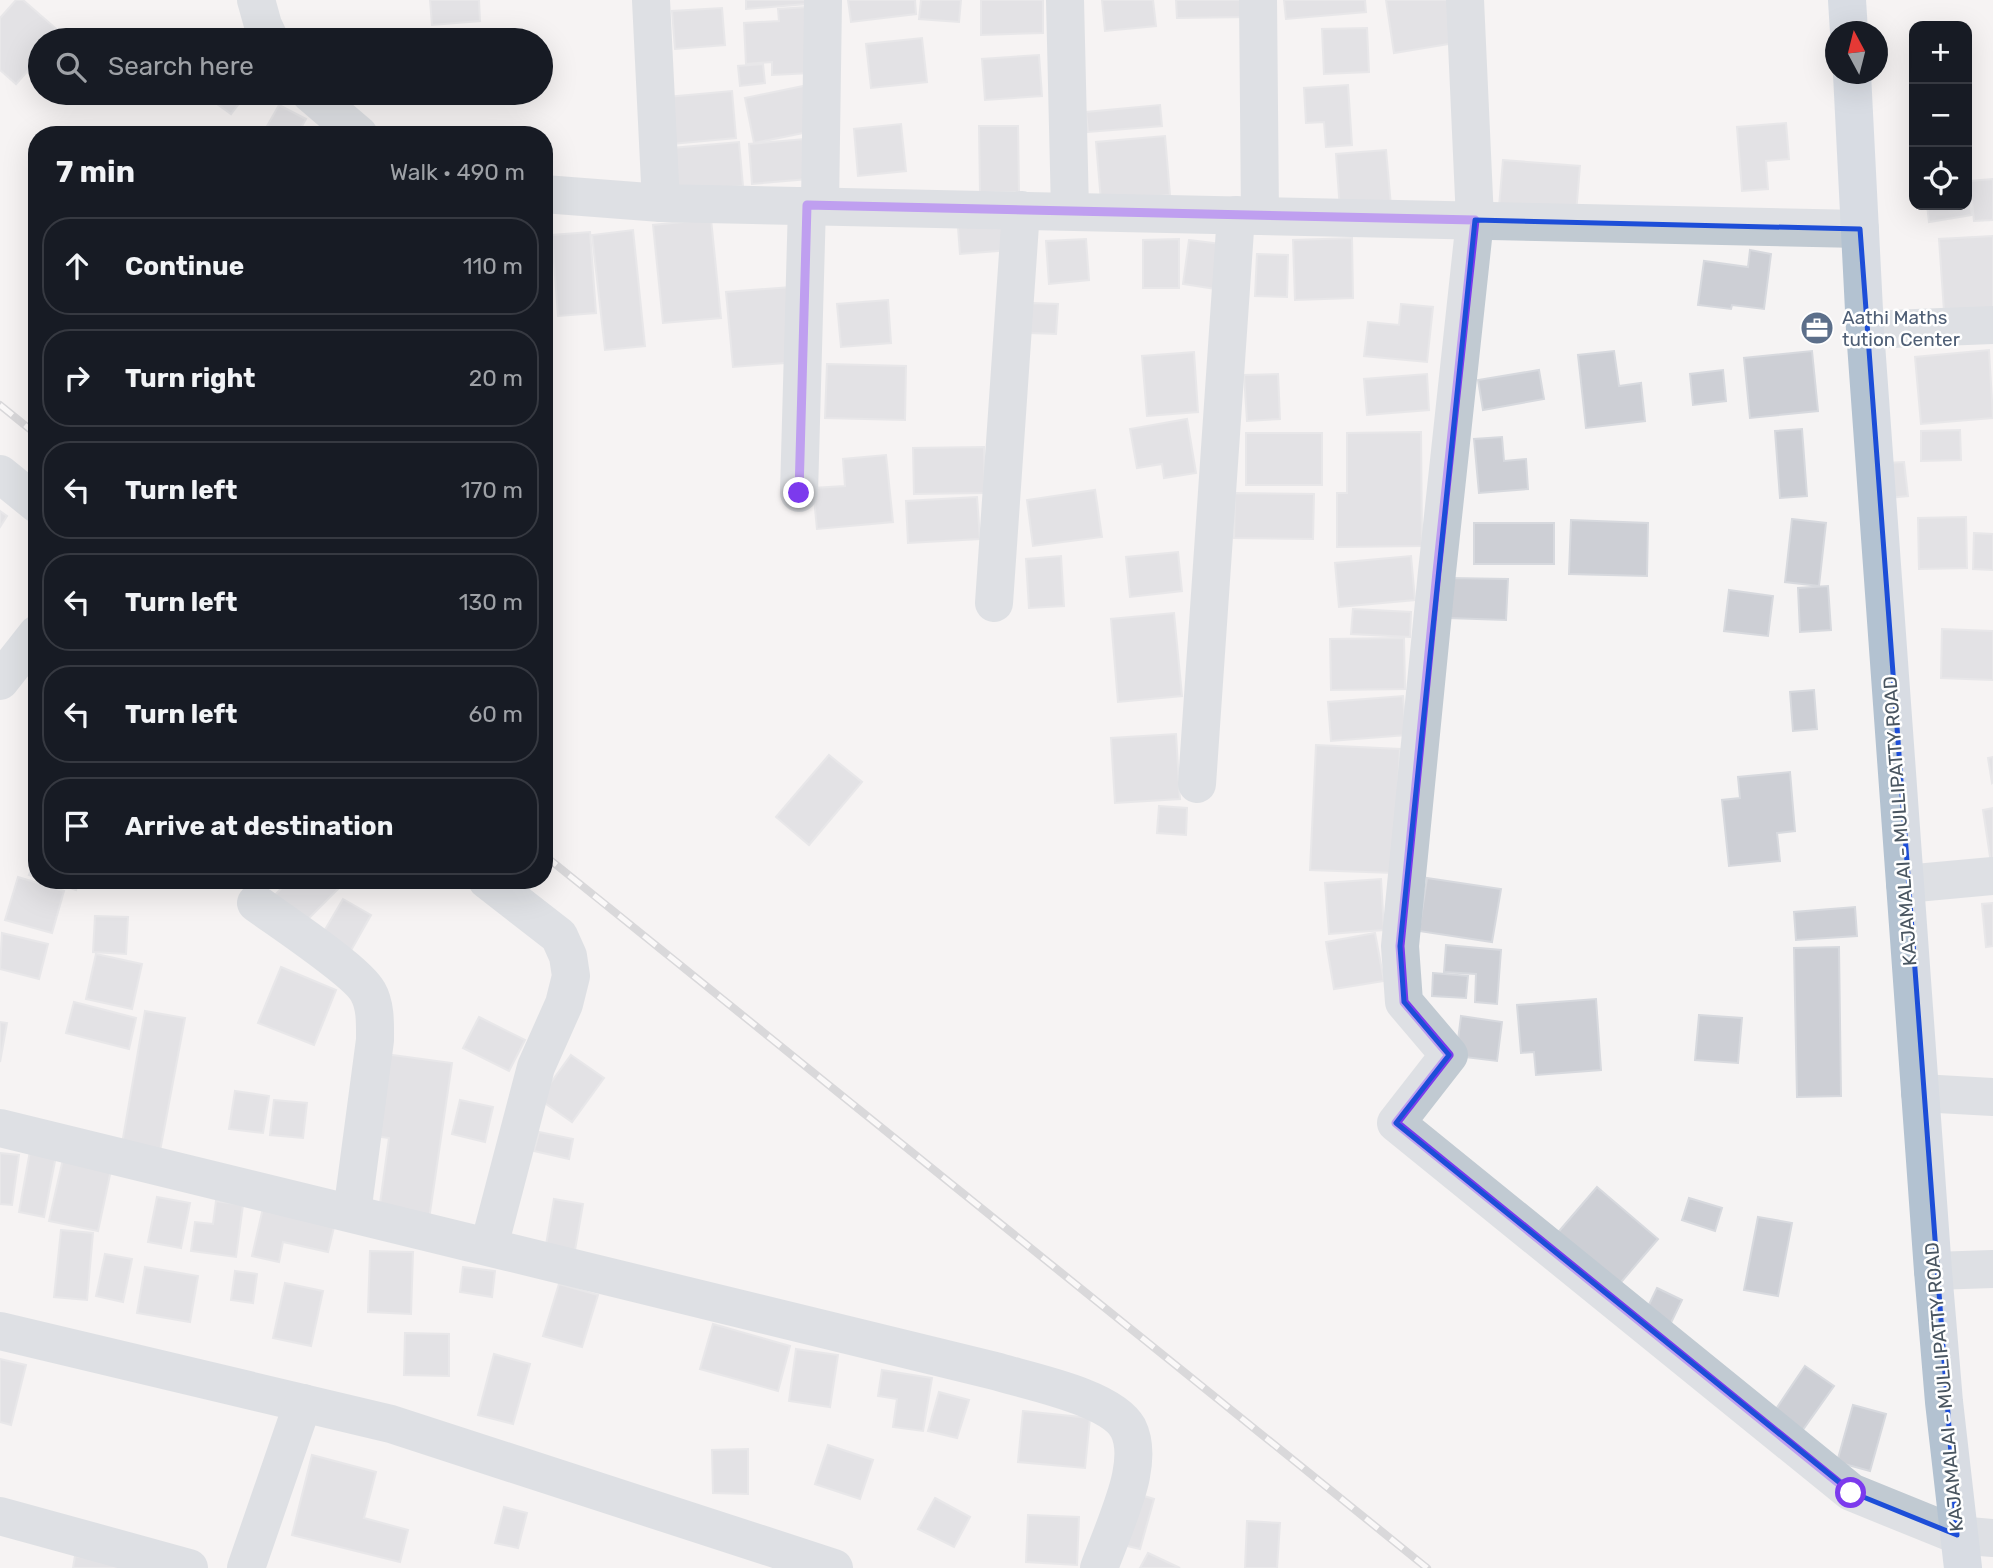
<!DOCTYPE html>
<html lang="en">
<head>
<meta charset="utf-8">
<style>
	:root { --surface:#171b24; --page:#242831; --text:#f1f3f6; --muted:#9ea1a6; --line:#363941 }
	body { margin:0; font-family:Rubik,sans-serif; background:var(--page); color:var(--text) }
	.controls { position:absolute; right:21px; top:21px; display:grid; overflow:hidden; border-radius:14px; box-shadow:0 7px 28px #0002 }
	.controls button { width:63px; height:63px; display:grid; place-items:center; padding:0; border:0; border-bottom:2px solid var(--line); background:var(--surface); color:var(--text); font:35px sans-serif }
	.compass { position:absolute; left:1825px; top:21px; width:63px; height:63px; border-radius:50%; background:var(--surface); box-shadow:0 7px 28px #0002; rotate:353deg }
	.stop { position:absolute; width:21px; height:21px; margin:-16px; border:5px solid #7c3aed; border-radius:50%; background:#fff }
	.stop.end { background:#7c3aed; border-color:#fff; box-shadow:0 2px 7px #0008 }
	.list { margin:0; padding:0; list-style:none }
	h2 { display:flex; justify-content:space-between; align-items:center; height:91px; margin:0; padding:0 28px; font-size:30px }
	h2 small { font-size:23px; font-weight:400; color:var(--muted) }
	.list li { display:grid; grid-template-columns:46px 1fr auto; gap:21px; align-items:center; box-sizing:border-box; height:98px; margin:0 14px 14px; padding:0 14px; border:2px solid var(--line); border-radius:28px }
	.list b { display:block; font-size:26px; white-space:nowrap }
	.list em { font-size:23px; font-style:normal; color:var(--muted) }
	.icon { flex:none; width:38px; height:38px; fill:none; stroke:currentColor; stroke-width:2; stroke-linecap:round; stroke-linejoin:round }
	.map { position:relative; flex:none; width:1993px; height:1568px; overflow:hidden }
	.search { position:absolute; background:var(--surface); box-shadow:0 7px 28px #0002; left:28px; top:28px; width:525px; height:77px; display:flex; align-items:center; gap:18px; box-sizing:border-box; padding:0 24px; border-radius:38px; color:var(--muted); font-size:26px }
	.panel { position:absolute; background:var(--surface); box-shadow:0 7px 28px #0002; left:28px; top:126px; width:525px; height:763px; border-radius:28px }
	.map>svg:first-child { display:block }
	.building { fill:#cdcfd5; stroke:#d7d9de; stroke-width:2 }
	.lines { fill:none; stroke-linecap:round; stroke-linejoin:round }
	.minor { stroke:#c1cad2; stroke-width:38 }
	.major { stroke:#b3c2d1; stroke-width:38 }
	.rail-casing { stroke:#b5b8bd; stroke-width:8 }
	.rail { stroke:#fff; stroke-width:5; stroke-dasharray:16; stroke-linecap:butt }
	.route { stroke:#7c3aed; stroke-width:9 }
	.marked { fill:none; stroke:#1d4ed8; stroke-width:5; stroke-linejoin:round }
	.labels { text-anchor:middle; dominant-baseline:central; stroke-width:5; stroke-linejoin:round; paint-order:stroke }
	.service-label { font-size:19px; fill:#4e5e75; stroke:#fff; text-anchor:start }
	.street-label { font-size:19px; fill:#4a5661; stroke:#fff }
</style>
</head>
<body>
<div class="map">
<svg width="1993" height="1568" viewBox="0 0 1993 1568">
	<rect width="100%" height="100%" fill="#f5f3f3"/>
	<g class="building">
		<polygon points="16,0 23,0 61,33 55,40 40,40 40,57 16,84 0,70 0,18"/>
		<polygon points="430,0 479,0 480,21 432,25"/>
		<polygon points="746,0 817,0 818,3 746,9"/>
		<polygon points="848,0 915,0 916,14 851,22"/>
		<polygon points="921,0 961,0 959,22 919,19"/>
		<polygon points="981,0 1043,0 1043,33 981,35"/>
		<polygon points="1102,0 1153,0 1156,26 1105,31"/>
		<polygon points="1176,0 1249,0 1249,17 1177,18"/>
		<polygon points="1284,0 1365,0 1366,12 1286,19"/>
		<polygon points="1386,0 1455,0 1461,42 1394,53"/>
		<polygon points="807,7 811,73 772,75 772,62 746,64 744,23 779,21 778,9"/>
		<polygon points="722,8 725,45 675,49 672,11"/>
		<polygon points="1367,28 1369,72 1324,74 1322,29"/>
		<polygon points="922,38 927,82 871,88 866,44"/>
		<polygon points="1039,55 1042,96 985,100 982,59"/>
		<polygon points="763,64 765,83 740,86 738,66"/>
		<polygon points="808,85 818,130 754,143 745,98"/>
		<polygon points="1348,85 1352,145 1326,147 1324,122 1306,123 1304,88"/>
		<polygon points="732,91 736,138 672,144 667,97"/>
		<polygon points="202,93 247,93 231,114"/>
		<polygon points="279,105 306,119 297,135 262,135"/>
		<polygon points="1160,105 1162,126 1088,132 1086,112"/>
		<polygon points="1786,123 1789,159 1766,161 1768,189 1742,191 1737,127"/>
		<polygon points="901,124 906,171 858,176 854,129"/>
		<polygon points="979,126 1018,126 1019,192 980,192"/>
		<polygon points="1165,136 1170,195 1101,201 1096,142"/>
		<polygon points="805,139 808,179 752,184 749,144"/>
		<polygon points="739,142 743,186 676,192 672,148"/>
		<polygon points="1386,150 1391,206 1340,210 1336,154"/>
		<polygon points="1503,160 1580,166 1576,213 1499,207"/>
		<polygon points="1993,179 1993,220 1974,221 1970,181"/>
		<polygon points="1967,183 1972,215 1929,222 1927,205 1967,205"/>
		<polygon points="711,219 721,318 663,323 653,225"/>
		<polygon points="1008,223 1010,250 960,254 958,227"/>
		<polygon points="633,230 645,346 605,350 592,235"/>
		<polygon points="590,232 596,313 558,316 552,235"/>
		<polygon points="1993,236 1993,308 1944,311 1939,239"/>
		<polygon points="1352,238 1353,298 1295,300 1293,240"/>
		<polygon points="1086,239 1089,280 1049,284 1046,241"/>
		<polygon points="1179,239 1179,288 1143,288 1143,240"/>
		<polygon points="1189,240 1222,244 1216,289 1183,284"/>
		<polygon points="1750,250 1771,254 1764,309 1732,305 1731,309 1698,305 1704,261 1748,267"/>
		<polygon points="1257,254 1288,255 1287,297 1255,296"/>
		<polygon points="791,287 798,362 733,367 726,292"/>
		<polygon points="888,300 891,343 841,347 837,304"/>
		<polygon points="1032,303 1058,304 1056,334 1030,333"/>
		<polygon points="1401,304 1433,307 1427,362 1364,356 1368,322 1399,325"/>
		<polygon points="1989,350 1993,418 1921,424 1915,357"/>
		<polygon points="1614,351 1619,386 1641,383 1645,421 1586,428 1578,355"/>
		<polygon points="1812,351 1818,411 1750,418 1744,358"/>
		<polygon points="1194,352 1198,412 1147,416 1142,356"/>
		<polygon points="827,364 906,366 905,420 825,418"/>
		<polygon points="1539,370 1544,399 1483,410 1478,380"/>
		<polygon points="1723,370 1726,401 1693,405 1690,374"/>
		<polygon points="1278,374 1280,419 1247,421 1244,375"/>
		<polygon points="1427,374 1429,410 1367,415 1364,379"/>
		<polygon points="1187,419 1196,473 1164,478 1162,464 1137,468 1130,429"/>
		<polygon points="1802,429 1807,496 1780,498 1775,431"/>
		<polygon points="1960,430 1961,460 1921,461 1921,431"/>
		<polygon points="1421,432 1422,546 1337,547 1337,493 1347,493 1347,433"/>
		<rect x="1246" y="433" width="76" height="52"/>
		<polygon points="1502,437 1504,461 1526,459 1528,489 1479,493 1474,439"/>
		<polygon points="984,447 985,493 914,494 913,448"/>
		<polygon points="886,455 893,522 817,529 813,488 845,486 843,459"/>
		<polygon points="1904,462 1908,496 1889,498 1886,463"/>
		<polygon points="1095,490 1102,537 1033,546 1027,500"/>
		<polygon points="1235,493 1314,494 1313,539 1234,538"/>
		<polygon points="977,497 980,539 908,543 906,501"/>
		<polygon points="0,511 7,516 0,527"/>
		<polygon points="1966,517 1967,568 1919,569 1918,518"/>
		<polygon points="1792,519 1826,523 1819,586 1785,582"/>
		<polygon points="1571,520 1648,523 1647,576 1569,574"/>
		<rect x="1474" y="523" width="80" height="41"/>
		<polygon points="1974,533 1993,534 1993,570 1973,569"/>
		<polygon points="1178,552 1182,591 1130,597 1126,557"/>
		<polygon points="1061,556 1064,606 1029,608 1026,559"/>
		<polygon points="1411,556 1415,600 1339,607 1335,563"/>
		<polygon points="1449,578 1508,579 1506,620 1448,618"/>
		<polygon points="1828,586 1831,630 1800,632 1798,588"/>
		<polygon points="1729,590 1773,596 1768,636 1724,631"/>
		<polygon points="1353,609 1411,612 1410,637 1351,634"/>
		<polygon points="1174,613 1182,696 1118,702 1111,619"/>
		<polygon points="1942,629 1993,631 1993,680 1941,678"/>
		<polygon points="1404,638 1405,689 1331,690 1330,639"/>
		<polygon points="1814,690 1817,729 1793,731 1790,692"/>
		<polygon points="1403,696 1406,735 1331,741 1328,702"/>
		<polygon points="1176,734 1180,799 1115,803 1111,738"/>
		<polygon points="1316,745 1400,749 1394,873 1310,870"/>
		<polygon points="829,755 862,782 809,845 776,817"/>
		<polygon points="1993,757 1993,782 1992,783 1988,758"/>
		<polygon points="1790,772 1795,831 1777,833 1780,861 1729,866 1722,800 1740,798 1738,777"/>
		<polygon points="1159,806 1187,808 1186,835 1157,833"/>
		<polygon points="1993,808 1993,863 1991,863 1983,810"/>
		<polygon points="37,850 37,877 29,875"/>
		<polygon points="18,877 64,891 52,933 5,920"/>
		<polygon points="1427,878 1501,889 1492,942 1419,931"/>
		<polygon points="1381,879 1384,930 1329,934 1325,883"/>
		<polygon points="46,880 79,880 76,890"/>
		<polygon points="289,880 338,880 342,885 304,923 275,895"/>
		<polygon points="343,899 371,915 349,954 320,938"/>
		<polygon points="1993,903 1993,946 1986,947 1982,904"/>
		<polygon points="1855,907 1857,936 1796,940 1794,912"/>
		<polygon points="95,916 128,917 126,954 93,952"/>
		<polygon points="2,933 48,944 39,979 0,969"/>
		<polygon points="1375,933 1384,981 1334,989 1326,942"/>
		<polygon points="1446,945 1501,950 1497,1004 1475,1002 1476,974 1444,972"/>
		<polygon points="1839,947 1841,1096 1797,1097 1794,948"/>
		<polygon points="96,954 142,964 132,1009 86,999"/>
		<polygon points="281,967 336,990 314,1045 258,1023"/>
		<polygon points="1433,973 1468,976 1466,998 1432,996"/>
		<polygon points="1596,999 1601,1070 1536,1075 1534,1052 1521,1053 1517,1005"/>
		<polygon points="74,1002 136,1018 129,1049 66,1033"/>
		<polygon points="145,1011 185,1018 160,1151 122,1144"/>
		<polygon points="1699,1015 1742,1018 1738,1063 1695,1060"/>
		<polygon points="1461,1016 1502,1022 1497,1061 1456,1056"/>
		<polygon points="479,1017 525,1040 509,1071 463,1048"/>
		<polygon points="0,1022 7,1023 0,1062"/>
		<polygon points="385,1054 452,1063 429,1219 379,1211 389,1138 373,1136"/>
		<polygon points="571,1055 604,1078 572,1122 539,1099"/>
		<polygon points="235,1091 269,1096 263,1133 229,1129"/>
		<polygon points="274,1100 307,1103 303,1138 270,1135"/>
		<polygon points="460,1100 493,1107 485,1142 452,1134"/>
		<polygon points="539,1132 573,1139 569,1159 534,1151"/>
		<polygon points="30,1151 56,1156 44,1217 19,1212"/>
		<polygon points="0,1153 19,1155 12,1205 0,1204"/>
		<polygon points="63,1159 111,1170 98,1231 49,1221"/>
		<polygon points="1597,1187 1658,1239 1610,1295 1549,1243"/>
		<polygon points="157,1197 190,1203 181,1248 148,1242"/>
		<polygon points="1689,1198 1722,1208 1715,1231 1682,1220"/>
		<polygon points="554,1199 583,1204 575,1250 546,1245"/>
		<polygon points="216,1201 243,1205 236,1257 191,1251 195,1222 213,1224"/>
		<polygon points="263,1208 334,1227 328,1252 283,1242 279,1262 252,1256"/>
		<polygon points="1758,1217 1792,1223 1778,1296 1744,1290"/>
		<polygon points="61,1230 93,1233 87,1300 54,1297"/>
		<polygon points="370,1251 413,1252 411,1314 368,1312"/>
		<polygon points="105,1254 132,1259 123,1302 96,1296"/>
		<polygon points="145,1267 198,1276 190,1322 137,1313"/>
		<polygon points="463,1267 495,1271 492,1297 460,1292"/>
		<polygon points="235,1271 257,1274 253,1303 231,1300"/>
		<polygon points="285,1283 323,1291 311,1346 273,1338"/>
		<polygon points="559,1284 598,1295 582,1347 543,1336"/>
		<polygon points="1657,1288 1682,1300 1669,1327 1644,1315"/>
		<polygon points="713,1324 790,1346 778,1391 700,1369"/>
		<polygon points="405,1333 449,1334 449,1376 404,1375"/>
		<polygon points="796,1349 838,1355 830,1407 789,1401"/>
		<polygon points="494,1354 530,1364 513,1424 478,1415"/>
		<polygon points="0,1359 26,1365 11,1425 0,1422"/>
		<polygon points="1805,1366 1834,1386 1802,1431 1774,1412"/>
		<polygon points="882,1370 932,1378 923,1431 893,1427 897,1399 878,1396"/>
		<polygon points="939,1392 969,1400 957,1438 928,1431"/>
		<polygon points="1853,1405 1886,1414 1870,1471 1837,1462"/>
		<polygon points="1023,1411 1090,1418 1085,1468 1018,1462"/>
		<polygon points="828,1445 873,1460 860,1499 815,1484"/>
		<polygon points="748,1449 748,1494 713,1493 712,1450"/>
		<polygon points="312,1455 376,1472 364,1518 408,1530 400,1562 292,1535"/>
		<polygon points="1134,1493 1154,1499 1140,1549 1119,1544"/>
		<polygon points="935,1498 970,1517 954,1547 918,1529"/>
		<polygon points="504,1507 527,1513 518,1548 495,1543"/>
		<polygon points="1028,1515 1079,1517 1077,1565 1026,1562"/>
		<polygon points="1247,1521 1280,1523 1277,1568 1245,1568"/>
		<polygon points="1148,1553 1180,1568 1140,1568"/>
		<polygon points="75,1556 117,1563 116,1568 73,1568"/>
	</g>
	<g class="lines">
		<g class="minor">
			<polyline points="256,0 263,25 270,40"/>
			<polyline points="651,0 661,203 1860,229"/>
			<polyline points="1065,0 1070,211"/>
			<polyline points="1258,0 1260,216"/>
			<polyline points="1465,0 1475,220 1437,572 1400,946 1404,1002 1449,1055 1396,1123 1851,1492 1957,1535 1993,1538"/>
			<polyline points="310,93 359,135"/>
			<polyline points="544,194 661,203"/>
			<polyline points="820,206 823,0"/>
			<polyline points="1865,330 1993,325"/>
			<polyline points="0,474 37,504"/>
			<polyline points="799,493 807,205"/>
			<polyline points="994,603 1021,210"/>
			<polyline points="0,681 37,634"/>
			<polyline points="1197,784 1236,215"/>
			<polyline points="487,880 559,936 568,956 571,976 564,1004 536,1067 489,1246"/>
			<polyline points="1905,884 1993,876"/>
			<path d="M256 903C279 920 357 971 368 992 376 1006 375 1025 375 1040L352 1213"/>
			<polyline points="1920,1093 1993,1097"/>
			<path d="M0 1128 995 1371C1028 1381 1111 1397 1128 1428 1135 1442 1134 1461 1131 1476 1126 1502 1109 1541 1099 1568"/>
			<polyline points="1933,1271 1993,1269"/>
			<polyline points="0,1331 391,1424 834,1568"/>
			<polyline points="0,1516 189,1568"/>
			<polyline points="246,1568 303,1403"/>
		</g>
		<g class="major">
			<polyline points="1847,0 1849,32"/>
			<polyline points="1852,74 1865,330 1933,1271 1944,1402 1963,1568"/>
		</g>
		<defs>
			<g id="rail">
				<polyline points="0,405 37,435"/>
				<polyline points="544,855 1427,1568"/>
			</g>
		</defs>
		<use href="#rail" class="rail-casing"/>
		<use href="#rail" class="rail"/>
	</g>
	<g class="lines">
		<polyline class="route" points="799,493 807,205 1475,220 1437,572 1400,946 1404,1002 1449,1055 1396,1123 1851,1493"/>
	</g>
	<path d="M0 0H1993V1568H0ZM1475 220 1860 229 1957 1535 1851 1492 1396 1123 1449 1055 1404 1002 1400 946Z" fill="#f5f3f3" fill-opacity=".55" fill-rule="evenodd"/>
	<path class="marked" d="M1475 220 1860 229 1957 1535 1851 1492 1396 1123 1449 1055 1404 1002 1400 946Z"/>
	<defs>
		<symbol id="office-disc" viewBox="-11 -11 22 22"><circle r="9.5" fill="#5c6f8a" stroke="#fff"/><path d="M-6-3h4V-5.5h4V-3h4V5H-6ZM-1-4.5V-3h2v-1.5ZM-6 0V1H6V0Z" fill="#fff"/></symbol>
	</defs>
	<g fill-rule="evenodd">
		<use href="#office-disc" x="1798" y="309" width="38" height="38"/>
	</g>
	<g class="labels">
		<g class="service-label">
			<text x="1842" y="317">Aathi Maths<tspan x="1842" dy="22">tution Center</tspan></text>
		</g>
		<g class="street-label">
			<text transform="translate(1900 821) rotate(-94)">KAJAMALAI - MULLIPATTY ROAD</text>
			<text transform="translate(1944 1387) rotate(-95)">KAJAMALAI - MULLIPATTY ROAD</text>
		</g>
	</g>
</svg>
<div class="controls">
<button>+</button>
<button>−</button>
<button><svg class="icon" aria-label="locate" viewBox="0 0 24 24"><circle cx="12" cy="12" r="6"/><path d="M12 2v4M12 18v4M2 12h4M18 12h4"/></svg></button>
</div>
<svg class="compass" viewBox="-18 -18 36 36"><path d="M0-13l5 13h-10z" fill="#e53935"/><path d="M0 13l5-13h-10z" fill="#9ea1a6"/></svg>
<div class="stop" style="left:1851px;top:1493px"></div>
<div class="stop end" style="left:799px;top:493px"></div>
<div class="search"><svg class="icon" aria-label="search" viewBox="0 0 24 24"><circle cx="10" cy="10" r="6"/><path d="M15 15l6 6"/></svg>Search here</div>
<section class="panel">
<h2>7 min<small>Walk · 490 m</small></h2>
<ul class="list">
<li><svg class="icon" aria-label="ahead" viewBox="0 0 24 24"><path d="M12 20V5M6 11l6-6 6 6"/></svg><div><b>Continue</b></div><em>110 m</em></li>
<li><svg class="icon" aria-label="right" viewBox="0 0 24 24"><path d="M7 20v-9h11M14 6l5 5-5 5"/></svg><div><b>Turn right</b></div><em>20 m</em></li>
<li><svg class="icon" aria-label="left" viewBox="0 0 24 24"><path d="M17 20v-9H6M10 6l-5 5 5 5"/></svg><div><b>Turn left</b></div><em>170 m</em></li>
<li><svg class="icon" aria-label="left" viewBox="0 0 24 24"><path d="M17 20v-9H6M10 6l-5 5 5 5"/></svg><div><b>Turn left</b></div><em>130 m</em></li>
<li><svg class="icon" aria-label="left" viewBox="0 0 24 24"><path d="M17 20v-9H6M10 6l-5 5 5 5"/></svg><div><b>Turn left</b></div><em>60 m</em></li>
<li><svg class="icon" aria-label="arrive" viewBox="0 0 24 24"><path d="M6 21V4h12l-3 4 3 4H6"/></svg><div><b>Arrive at destination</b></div></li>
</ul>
</section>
</div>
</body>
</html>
